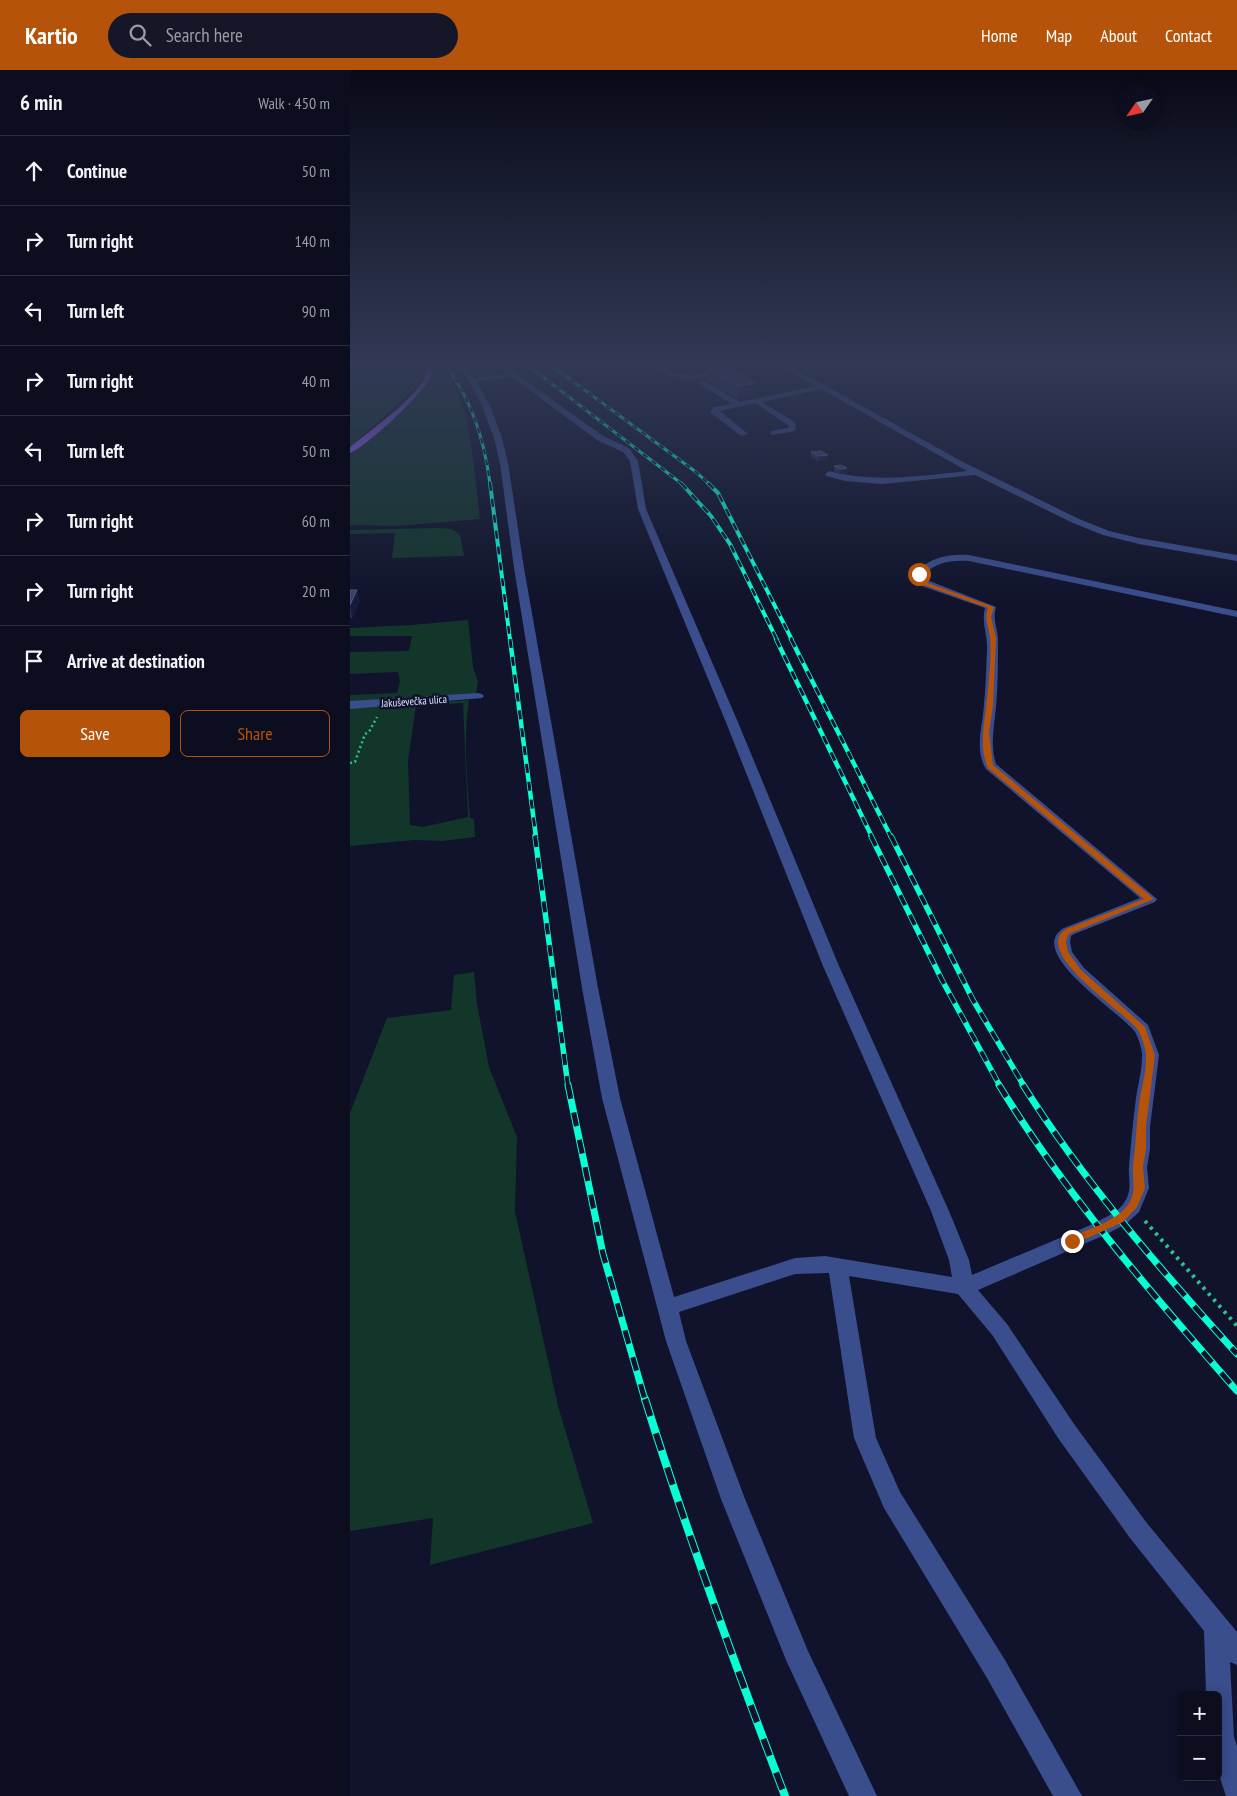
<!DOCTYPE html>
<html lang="en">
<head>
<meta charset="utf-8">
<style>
	:root { --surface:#0c0e20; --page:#151729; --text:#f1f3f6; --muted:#9a9ca5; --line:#2c2e3e; --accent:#b45309 }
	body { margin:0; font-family:"PT Sans Narrow",sans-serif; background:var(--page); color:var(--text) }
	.controls { position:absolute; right:15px; bottom:15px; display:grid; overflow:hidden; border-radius:8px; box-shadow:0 2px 12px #0003 }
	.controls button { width:45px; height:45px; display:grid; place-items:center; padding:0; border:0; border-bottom:1px solid var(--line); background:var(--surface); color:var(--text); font:25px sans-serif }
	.compass { position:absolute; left:767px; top:15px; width:45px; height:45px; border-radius:50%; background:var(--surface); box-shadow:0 2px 12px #0003; rotate:236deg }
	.stop { position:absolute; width:15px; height:15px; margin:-11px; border:4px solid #b45309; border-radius:50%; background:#fff }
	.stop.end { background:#b45309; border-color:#fff; box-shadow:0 1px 5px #0008 }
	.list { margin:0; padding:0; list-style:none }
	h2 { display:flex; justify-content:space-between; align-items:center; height:65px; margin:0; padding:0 20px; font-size:21px }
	h2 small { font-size:16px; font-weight:400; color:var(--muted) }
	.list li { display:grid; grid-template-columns:32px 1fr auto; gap:15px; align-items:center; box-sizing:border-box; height:70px; padding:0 20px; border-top:1px solid var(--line) }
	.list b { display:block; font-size:19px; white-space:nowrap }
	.list em { font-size:16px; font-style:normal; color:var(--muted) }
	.actions { display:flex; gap:10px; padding:15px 20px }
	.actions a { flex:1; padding:11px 0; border:1px solid var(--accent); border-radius:8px; text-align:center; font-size:18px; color:var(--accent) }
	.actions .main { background:var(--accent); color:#fff }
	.icon { flex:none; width:28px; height:28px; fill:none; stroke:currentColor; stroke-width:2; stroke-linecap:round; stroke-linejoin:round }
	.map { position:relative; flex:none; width:887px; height:1726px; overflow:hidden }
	header { display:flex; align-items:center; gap:30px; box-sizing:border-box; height:70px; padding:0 25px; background:var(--accent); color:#fff }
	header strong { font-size:24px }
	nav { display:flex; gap:28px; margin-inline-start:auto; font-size:18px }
	.search { width:350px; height:45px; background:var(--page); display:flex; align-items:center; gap:12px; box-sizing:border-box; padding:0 18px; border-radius:28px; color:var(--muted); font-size:19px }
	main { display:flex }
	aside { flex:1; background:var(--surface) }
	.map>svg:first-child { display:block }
	.green { fill:#13362b; fill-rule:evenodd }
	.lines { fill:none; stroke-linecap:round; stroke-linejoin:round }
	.path-far1 { stroke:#2cc190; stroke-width:2.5; stroke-dasharray:2 3; stroke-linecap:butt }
	.path { stroke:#2cc190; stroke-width:4; stroke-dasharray:3 5; stroke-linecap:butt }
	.minor { fill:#3a4d8c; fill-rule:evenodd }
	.major { fill:#9962ff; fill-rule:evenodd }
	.rail-far5-casing { stroke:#07ffd4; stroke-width:3 }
	.rail-far4-casing { stroke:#07ffd4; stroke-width:4 }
	.rail-far3-casing { stroke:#07ffd4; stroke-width:4.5 }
	.rail-far2-casing { stroke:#07ffd4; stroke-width:5.5 }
	.rail-far1-casing { stroke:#07ffd4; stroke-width:7 }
	.rail-casing { stroke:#07ffd4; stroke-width:8 }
	.rail-far5 { stroke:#10132b; stroke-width:2; stroke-dasharray:5.5; stroke-linecap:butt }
	.rail-far4 { stroke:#10132b; stroke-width:2.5; stroke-dasharray:8; stroke-linecap:butt }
	.rail-far3 { stroke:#10132b; stroke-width:3; stroke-dasharray:9; stroke-linecap:butt }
	.rail-far2 { stroke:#10132b; stroke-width:4; stroke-dasharray:11; stroke-linecap:butt }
	.rail-far1 { stroke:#10132b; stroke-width:5; stroke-dasharray:14; stroke-linecap:butt }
	.rail { stroke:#10132b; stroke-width:6; stroke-dasharray:18; stroke-linecap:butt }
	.wall { fill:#282d59 }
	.shaded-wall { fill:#171a3f }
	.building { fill:#3c406b; stroke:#555982 }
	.route { fill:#b45309 }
	.labels { text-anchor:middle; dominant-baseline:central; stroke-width:5; stroke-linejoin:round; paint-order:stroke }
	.far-street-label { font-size:11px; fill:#dbe0ff; stroke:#10132b }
</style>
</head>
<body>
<header>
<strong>Kartio</strong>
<div class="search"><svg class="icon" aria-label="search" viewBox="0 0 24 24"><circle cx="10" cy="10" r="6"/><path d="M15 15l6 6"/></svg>Search here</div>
<nav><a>Home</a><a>Map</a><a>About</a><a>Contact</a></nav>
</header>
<main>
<aside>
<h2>6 min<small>Walk · 450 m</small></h2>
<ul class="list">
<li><svg class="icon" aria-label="ahead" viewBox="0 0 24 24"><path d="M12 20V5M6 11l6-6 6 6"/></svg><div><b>Continue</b></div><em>50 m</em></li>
<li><svg class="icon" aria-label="right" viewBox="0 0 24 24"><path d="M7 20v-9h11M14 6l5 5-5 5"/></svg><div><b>Turn right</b></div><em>140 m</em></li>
<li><svg class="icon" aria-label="left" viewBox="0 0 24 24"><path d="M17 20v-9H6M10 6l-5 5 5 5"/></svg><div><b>Turn left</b></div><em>90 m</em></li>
<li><svg class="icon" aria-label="right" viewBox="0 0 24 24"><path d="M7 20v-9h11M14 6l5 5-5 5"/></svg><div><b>Turn right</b></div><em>40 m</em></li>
<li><svg class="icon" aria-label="left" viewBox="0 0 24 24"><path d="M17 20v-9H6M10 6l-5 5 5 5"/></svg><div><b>Turn left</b></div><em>50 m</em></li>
<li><svg class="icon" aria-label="right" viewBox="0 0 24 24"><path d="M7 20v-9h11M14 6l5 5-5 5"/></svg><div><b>Turn right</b></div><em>60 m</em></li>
<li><svg class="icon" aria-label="right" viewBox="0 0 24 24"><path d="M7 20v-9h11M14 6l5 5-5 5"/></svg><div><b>Turn right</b></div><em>20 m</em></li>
<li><svg class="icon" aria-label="arrive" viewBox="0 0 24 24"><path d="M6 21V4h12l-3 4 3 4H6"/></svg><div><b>Arrive at destination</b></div></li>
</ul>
<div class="actions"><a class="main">Save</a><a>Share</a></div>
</aside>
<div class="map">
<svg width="887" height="1726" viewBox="0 0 887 1726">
	<rect width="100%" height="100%" fill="#10132b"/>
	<g class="green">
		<path d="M0 290H74C77 302 73 309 65 318L0 377Z"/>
		<path d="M84 290C121 315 125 407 130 449L48 456 0 455V385L76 317 83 306Z"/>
		<polygon points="433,290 461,290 467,308"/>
		<polygon points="89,458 102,459 110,465 114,486 42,488 45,463 0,464 0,460"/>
		<polygon points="118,550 123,597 128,612 126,624 0,634 0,625 47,623 50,611 48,602 0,604 0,582 59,581 62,566 0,566 0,558 61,555"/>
		<path d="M119 630C113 669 117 709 120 748L124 749 125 767 92 771 64 770 0 776V638ZM113 633 118 747 73 757 60 755 58 690 66 636Z"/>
		<polygon points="124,902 127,934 139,997 167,1067 165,1142 208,1336 243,1453 80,1495 83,1448 0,1461 0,1043 37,948 101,940 104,905"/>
	</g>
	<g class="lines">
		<polyline class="path-far1" points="0,693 5,692 15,664 19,662 27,647"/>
		<polyline class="path" points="795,1151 887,1256"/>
		<g class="minor">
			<path d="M102 290H109L124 308 157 304 140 290H147L253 366 279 378 288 391 296 439 387 650 489 896 599 1141 619 1190 622 1205 743 1154C754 1148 767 1143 774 1133 783 1120 778 1109 779 1096 781 1073 783 1051 786 1028 788 1015 792 1000 792 987 793 981 788 967 785 962 773 944 673 882 714 858L790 828 636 699C624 680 633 655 634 634 636 616 636 598 637 580 638 566 631 552 635 538L566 514 562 508C576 488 596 484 619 485L887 541V547L619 491C601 490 583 492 572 508L646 537C642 551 648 557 648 571 648 593 648 615 646 637 644 657 640 675 646 694L807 829 805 832 724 864 721 866 720 872 722 882 734 898 798 955 809 985 800 1057V1079L797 1097 799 1118 789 1142 776 1154 757 1164 628 1220 657 1254 724 1354 796 1452 887 1562V1595L880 1592 884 1667 887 1676V1726H876L868 1702V1625H856L854 1561 780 1468 708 1368 643 1266 608 1224 499 1206 526 1368 550 1422 655 1590 732 1726H703L637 1608 534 1438 504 1368 479 1203 445 1204 329 1242 336 1271 395 1429 458 1581 527 1726H499L436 1590 371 1429 316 1271 252 1028 232 918 164 498 150 393 144 368 133 338 117 307ZM162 307 247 370 273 382 280 391 288 439 375 650 473 896 581 1141 599 1190 602 1207 475 1186 445 1188 324 1227 270 1028 248 918 174 498 158 393 152 368 141 338 127 312Z"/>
			<path d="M295 290C309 290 317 303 330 305 347 308 366 295 380 305 375 308 368 305 361 306 332 309 319 312 295 290Z"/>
			<path d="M421 290H429L613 392 729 449 759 461 789 468 887 485V491L789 474 753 465 723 453 625 405 532 414 495 411 476 406 475 404 479 401C525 413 570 406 617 401L471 319 412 332 446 353 445 360 441 362 421 365V361L438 358 439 356 405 333 370 341 398 364 391 366 360 342 364 337 382 334 347 313 354 311 390 332 466 316Z"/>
			<polygon points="128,623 132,624 134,626 132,628 0,639 0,631"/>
		</g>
		<path class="major" d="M76 290H82C84 297 84 303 80 309 72 324 15 378 0 383V377C21 360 61 332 74 309 77 303 77 296 76 290Z"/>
		<defs>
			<g id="rail-far5">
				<path d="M92 290C121 328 134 367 140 414"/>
				<polyline points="171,290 332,414"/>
				<polyline points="194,290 346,402 359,414"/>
			</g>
			<g id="rail-far4">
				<polyline points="140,413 160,570"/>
				<polyline points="331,413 361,446 380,474 427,570"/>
				<polyline points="358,413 368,423 442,570"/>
			</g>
			<g id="rail-far3">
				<polyline points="160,569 186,767"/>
				<polyline points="426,569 522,767"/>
				<polyline points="441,569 541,767"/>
			</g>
			<g id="rail-far2">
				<polyline points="185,766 218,1016"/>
				<polyline points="521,766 592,910 650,1016"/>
				<polyline points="541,766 623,930 674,1016"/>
			</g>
			<g id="rail-far1">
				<polyline points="218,1015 253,1184 295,1330"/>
				<path d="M649 1015C717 1126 802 1224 887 1321"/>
				<path d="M673 1015C734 1112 810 1199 887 1284"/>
			</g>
			<path id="rail" d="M295 1329C337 1463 385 1595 435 1726"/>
		</defs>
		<use href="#rail-far5" class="rail-far5-casing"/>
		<use href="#rail-far4" class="rail-far4-casing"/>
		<use href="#rail-far3" class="rail-far3-casing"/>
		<use href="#rail-far2" class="rail-far2-casing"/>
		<use href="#rail-far1" class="rail-far1-casing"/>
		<use href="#rail" class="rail-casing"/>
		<use href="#rail-far5" class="rail-far5"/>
		<use href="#rail-far4" class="rail-far4"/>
		<use href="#rail-far3" class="rail-far3"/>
		<use href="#rail-far2" class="rail-far2"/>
		<use href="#rail-far1" class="rail-far1"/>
		<use href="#rail" class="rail"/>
	</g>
	<g class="wall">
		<polygon points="357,299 406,313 406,327 388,329 358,312"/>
		<polygon points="328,306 342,308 342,312 334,313 328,310"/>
		<polygon points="461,382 478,385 478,390 468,391 461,387"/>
		<polygon points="484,396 497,403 489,404 484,401"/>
		<polygon points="0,520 10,531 2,548 0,548"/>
	</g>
	<g class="shaded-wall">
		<polygon points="342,308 342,312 334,313 334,309"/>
		<polygon points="406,313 406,327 388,329 388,316"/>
		<polygon points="478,385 478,390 468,391 468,386"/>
		<polygon points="497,398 497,403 489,404 490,399"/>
		<polygon points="7,520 10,531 2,548 0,535"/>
	</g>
	<g class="building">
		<polygon points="375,296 406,313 388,316 357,299"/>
		<polygon points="337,304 342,308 334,309 328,306"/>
		<polygon points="471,381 478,385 468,386 461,382"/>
		<polygon points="491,395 497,398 490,399 484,396"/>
		<polygon points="0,520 7,520 0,535"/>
	</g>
	<linearGradient id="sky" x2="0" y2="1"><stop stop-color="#090a18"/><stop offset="0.55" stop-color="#313955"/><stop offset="1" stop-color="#313955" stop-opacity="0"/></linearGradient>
	<rect width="887" height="532" fill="url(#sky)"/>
	<path class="route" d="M567 503 572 504 570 508 572 511 644 537 641 547 646 568 643 636 639 662 643 695 804 829 721 863 718 865 716 872 718 882 731 900 795 957 805 985 796 1057V1079L793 1097 795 1118 787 1137 773 1152 722 1175 716 1171 718 1168C736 1160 765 1152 778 1135 787 1122 782 1109 783 1095 786 1075 786 1055 789 1034 791 1019 797 1001 796 985 796 979 791 965 788 960 776 943 680 882 716 859L794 829 638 698C629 678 634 657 636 637 638 619 642 584 640 568 639 556 634 550 638 538L568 513 564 508Z"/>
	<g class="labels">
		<g class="far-street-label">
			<text transform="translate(64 631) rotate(-4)">Jakuševečka ulica</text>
		</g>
	</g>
</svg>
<div class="controls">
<button>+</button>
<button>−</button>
</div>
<svg class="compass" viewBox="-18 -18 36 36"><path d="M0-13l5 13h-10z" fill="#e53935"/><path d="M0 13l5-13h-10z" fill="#9a9ca5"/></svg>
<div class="stop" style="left:569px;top:504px"></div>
<div class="stop end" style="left:722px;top:1171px"></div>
</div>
</main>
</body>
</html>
